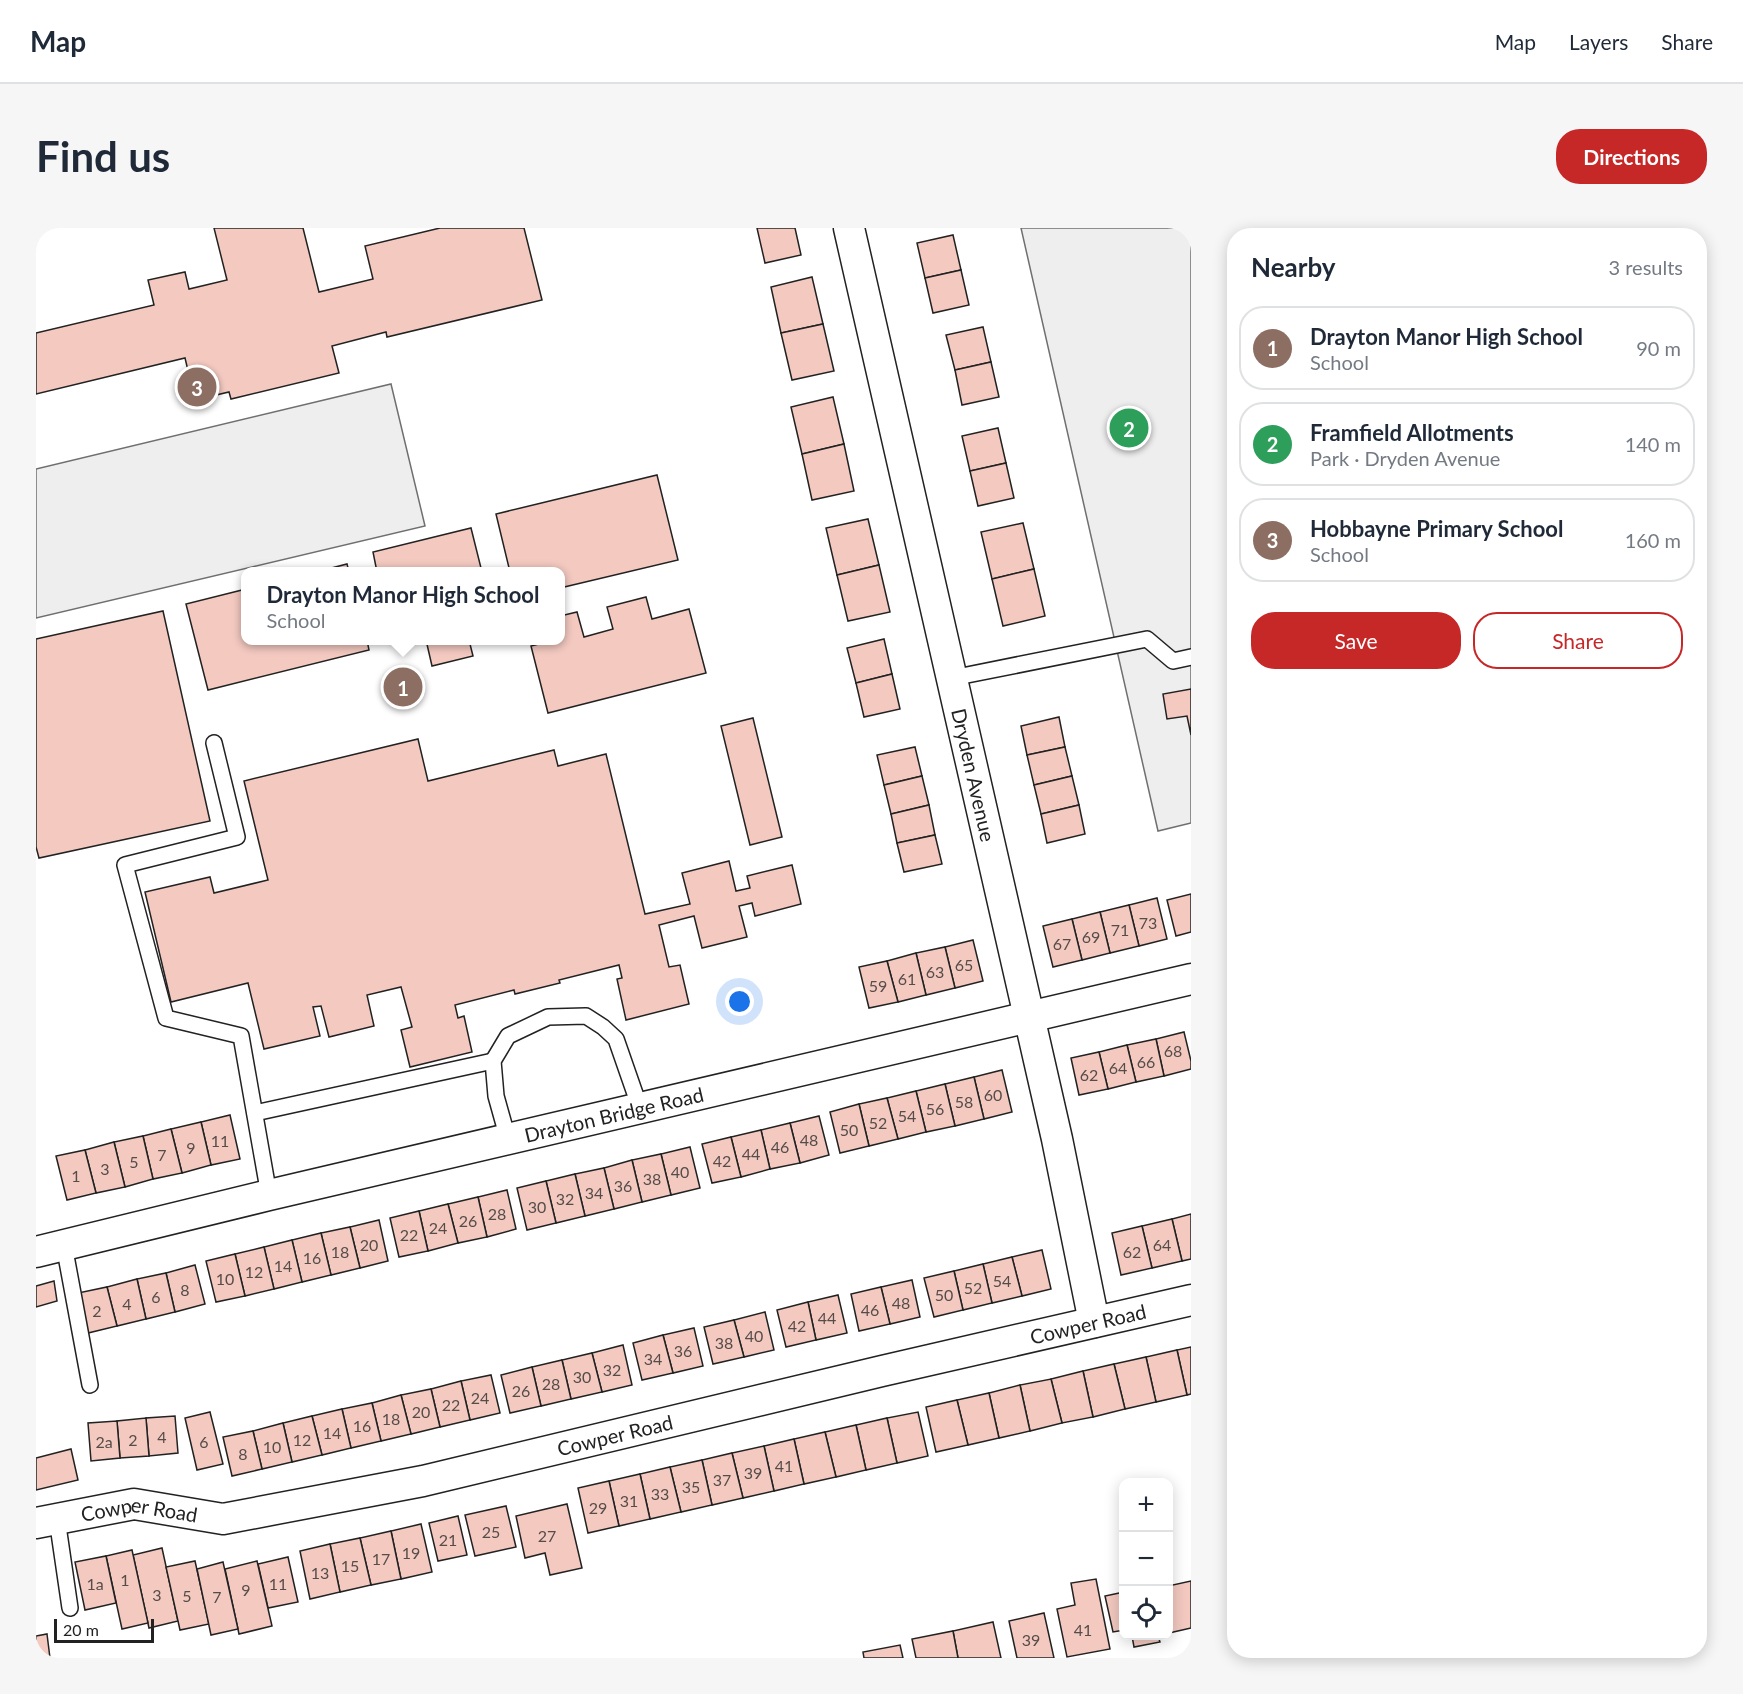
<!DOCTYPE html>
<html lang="en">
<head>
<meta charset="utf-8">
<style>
	:root { --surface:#fff; --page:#f6f6f7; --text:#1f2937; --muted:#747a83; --line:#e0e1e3; --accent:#c62828 }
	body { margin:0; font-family:Lato,sans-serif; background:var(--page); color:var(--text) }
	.controls { position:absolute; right:18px; bottom:18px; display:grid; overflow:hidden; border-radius:12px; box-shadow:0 3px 15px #0003 }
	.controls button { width:54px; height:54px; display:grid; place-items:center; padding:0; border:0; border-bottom:2px solid var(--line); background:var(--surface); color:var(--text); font:30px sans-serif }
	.scale { position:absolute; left:18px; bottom:15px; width:100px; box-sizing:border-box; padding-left:6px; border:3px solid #222; border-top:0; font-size:16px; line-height:21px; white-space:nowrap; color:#222; -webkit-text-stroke:4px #fff; paint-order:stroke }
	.you { position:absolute; left:704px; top:774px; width:21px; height:21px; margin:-15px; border:4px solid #fff; border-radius:50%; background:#1a73e8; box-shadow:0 0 0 9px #1a73e833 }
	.badge { display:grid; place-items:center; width:39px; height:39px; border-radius:50%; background:var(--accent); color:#fff; font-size:20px; font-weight:700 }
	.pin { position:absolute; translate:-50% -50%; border:3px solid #fff; box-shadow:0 2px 6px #0006 }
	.popup { position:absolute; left:205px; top:339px; width:324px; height:78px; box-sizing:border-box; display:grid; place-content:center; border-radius:12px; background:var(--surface); filter:drop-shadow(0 2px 4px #0005); font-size:20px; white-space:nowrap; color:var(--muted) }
	.popup b { font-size:22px; color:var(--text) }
	.popup::after { content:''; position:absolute; left:50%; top:100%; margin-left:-12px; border:12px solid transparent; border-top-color:var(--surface) }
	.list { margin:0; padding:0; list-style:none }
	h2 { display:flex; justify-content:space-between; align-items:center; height:78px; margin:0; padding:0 24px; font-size:26px }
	h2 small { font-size:20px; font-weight:400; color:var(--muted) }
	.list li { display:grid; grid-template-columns:39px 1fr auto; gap:18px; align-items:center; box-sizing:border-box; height:84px; margin:0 12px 12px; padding:0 12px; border:2px solid var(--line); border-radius:24px }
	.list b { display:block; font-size:22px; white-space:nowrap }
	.list p { margin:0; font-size:20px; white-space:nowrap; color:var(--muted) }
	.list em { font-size:20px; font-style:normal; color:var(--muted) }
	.actions { display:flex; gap:12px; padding:18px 24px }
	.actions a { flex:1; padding:14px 0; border:2px solid var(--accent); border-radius:24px; text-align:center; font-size:21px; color:var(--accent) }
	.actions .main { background:var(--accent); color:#fff }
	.icon { flex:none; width:33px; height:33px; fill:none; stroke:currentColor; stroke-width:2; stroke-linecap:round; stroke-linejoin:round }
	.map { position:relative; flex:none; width:1155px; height:1430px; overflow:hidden; border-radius:24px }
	header { display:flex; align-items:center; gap:36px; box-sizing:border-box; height:84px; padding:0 30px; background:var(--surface); border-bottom:2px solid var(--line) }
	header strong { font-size:28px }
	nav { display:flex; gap:33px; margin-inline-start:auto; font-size:21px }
	.intro { display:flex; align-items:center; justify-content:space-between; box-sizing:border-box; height:144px; padding:0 36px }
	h1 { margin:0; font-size:42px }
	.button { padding:15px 27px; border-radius:24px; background:var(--accent); color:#fff; font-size:21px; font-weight:700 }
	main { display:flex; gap:36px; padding:0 36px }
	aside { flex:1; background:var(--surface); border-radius:24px; box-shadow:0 3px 15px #0003 }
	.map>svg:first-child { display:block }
	.green { fill:#eee; stroke:#6f6f6f; stroke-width:1.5 }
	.building { fill:#f3c9c0; stroke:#222; stroke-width:1.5 }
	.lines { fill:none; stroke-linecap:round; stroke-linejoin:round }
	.service-casing { stroke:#222; stroke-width:18 }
	.minor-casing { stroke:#222; stroke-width:33 }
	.service { stroke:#fff; stroke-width:15 }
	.minor { stroke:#fff; stroke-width:30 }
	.labels { text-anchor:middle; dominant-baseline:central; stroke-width:4.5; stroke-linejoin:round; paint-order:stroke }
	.number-label { font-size:16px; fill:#564c4a }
	.street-label { font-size:20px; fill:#222; stroke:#fff }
</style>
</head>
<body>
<header>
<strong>Map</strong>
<nav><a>Map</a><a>Layers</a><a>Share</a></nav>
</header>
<div class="intro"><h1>Find us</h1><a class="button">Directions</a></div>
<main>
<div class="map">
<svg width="1155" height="1430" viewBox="0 0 1155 1430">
	<rect width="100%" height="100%" fill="#fff"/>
	<g class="green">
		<polygon points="985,0 1155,0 1155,595 1122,603"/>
		<polygon points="355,156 389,298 0,390 0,241"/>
	</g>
	<g class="building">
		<polygon points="178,0 267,0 283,64 337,51 329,18 404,0 488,0 506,72 351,109 350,104 296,118 303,145 195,171 193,164 159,172 149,130 0,166 0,105 118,77 112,52 149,44 153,61 191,52"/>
		<polygon points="721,0 759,0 765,27 729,35"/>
		<polygon points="917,7 925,42 889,50 881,15"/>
		<polygon points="925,42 933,77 897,85 889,50"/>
		<polygon points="776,49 787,96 745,105 735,59"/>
		<polygon points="787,96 798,143 756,152 745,105"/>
		<polygon points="947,99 955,134 919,142 910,107"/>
		<polygon points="955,134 963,169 926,177 919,142"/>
		<polygon points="797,169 808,216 766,226 755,179"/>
		<polygon points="962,200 970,235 934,243 926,208"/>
		<polygon points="808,216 818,263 776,272 766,226"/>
		<polygon points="970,235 978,270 942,278 934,243"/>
		<polygon points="621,247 642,332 524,360 524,344 474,344 460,286"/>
		<polygon points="832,291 843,337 801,347 790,300"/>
		<polygon points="987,295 998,341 956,351 945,304"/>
		<polygon points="435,300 446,344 341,344 337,324"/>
		<polygon points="311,336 313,344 280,344"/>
		<polygon points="843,337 854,384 812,393 801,347"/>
		<polygon points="998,341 1009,388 967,398 956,351"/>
		<polygon points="210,361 210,412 331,412 333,422 172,462 150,376"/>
		<polygon points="610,369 616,391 653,381 670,445 512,485 495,418 503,416 502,412 524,412 524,388 541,384 548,409 577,401 571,379"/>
		<polygon points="127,383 174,593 3,630 0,619 0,411"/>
		<polygon points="848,411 856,446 820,455 811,420"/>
		<polygon points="390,412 433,412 437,428 396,438"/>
		<polygon points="856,446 864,481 828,489 820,455"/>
		<polygon points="1155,461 1155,507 1151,488 1131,491 1127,466"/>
		<polygon points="1023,489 1029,519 991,527 985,498"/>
		<polygon points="717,490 746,609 714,617 685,498"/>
		<polygon points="382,511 392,553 518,522 522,538 570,526 609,686 654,676 646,645 693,633 700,663 714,660 711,648 756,637 765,676 719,688 716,675 703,678 711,709 666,720 658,688 623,697 633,739 644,737 653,776 590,792 581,751 586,750 583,737 523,752 524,755 479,766 478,762 419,777 422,790 428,788 436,824 374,839 365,802 376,799 365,759 331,767 338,798 293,809 285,778 277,779 284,808 228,821 212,755 135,774 109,664 174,649 178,665 232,652 208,553"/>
		<polygon points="879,519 886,548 848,557 841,527"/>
		<polygon points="1029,519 1036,548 998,557 991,527"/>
		<polygon points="886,548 893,577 855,586 848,557"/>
		<polygon points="1036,548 1043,577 1005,586 998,557"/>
		<polygon points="893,577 899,607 861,615 855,586"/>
		<polygon points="1043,577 1049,606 1011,615 1005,586"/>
		<polygon points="899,607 906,636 868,644 861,615"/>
		<polygon points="1155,666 1155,704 1140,708 1131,672"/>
		<polygon points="1121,670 1131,711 1103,718 1093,677"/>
		<polygon points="1093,677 1103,718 1074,725 1064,684"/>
		<polygon points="1064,684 1074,725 1046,732 1036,691"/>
		<polygon points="1036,691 1046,732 1017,739 1007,698"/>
		<polygon points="937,712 947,753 919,760 909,719"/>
		<polygon points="909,719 919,760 890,767 880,725"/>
		<polygon points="880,725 890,767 862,774 851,733"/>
		<polygon points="851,733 862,774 833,780 823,739"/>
		<polygon points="1148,804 1155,833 1155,841 1128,848 1120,811"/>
		<polygon points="1120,811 1128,848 1100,854 1091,817"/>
		<polygon points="1091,817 1100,854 1072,861 1063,824"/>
		<polygon points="1063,824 1072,861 1043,867 1035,830"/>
		<polygon points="966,842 976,884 948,891 938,849"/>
		<polygon points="938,849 948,891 919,898 909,856"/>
		<polygon points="909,856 919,898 890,904 880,863"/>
		<polygon points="880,863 890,904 862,911 851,870"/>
		<polygon points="851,870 862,911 833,918 823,876"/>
		<polygon points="823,876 833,918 804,925 794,884"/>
		<polygon points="194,887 204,931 175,937 165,894"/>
		<polygon points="783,888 793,927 764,935 754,895"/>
		<polygon points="165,894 175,937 146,945 135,901"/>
		<polygon points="754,895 764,935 734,941 725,902"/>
		<polygon points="135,901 146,945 117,951 107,908"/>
		<polygon points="725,902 734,941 705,949 695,909"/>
		<polygon points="107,908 117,951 89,959 78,914"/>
		<polygon points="695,909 705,949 676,955 666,916"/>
		<polygon points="78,914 89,959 60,965 49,922"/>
		<polygon points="654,919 664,960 635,967 625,926"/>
		<polygon points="49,922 60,965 31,972 20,928"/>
		<polygon points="625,926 635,967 606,974 596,932"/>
		<polygon points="596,932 606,974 578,981 568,940"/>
		<polygon points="568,940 578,981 549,988 539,946"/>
		<polygon points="539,946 549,988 520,995 510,953"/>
		<polygon points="510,953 520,995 491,1002 481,960"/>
		<polygon points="471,962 480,1001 451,1009 442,969"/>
		<polygon points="442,969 451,1009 422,1015 412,976"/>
		<polygon points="412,976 422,1015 392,1023 383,983"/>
		<polygon points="383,983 392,1023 363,1029 354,990"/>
		<polygon points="1155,986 1155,1031 1146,1033 1136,991"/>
		<polygon points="1136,991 1146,1033 1116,1040 1106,998"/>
		<polygon points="343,992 352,1033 324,1040 314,999"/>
		<polygon points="1106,998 1116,1040 1085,1047 1076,1005"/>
		<polygon points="314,999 324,1040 295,1047 285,1005"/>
		<polygon points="285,1005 295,1047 266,1054 256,1012"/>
		<polygon points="256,1012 266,1054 238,1061 228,1019"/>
		<polygon points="228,1019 238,1061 209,1068 199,1026"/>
		<polygon points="1006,1022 1015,1061 986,1068 976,1029"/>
		<polygon points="199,1026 209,1068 180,1074 170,1033"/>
		<polygon points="976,1029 986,1068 956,1075 947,1036"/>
		<polygon points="947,1036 956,1075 927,1082 918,1043"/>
		<polygon points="159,1037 169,1076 139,1084 130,1045"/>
		<polygon points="918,1043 927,1082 898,1089 888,1050"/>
		<polygon points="130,1045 139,1084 110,1091 101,1051"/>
		<polygon points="101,1051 110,1091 81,1098 71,1059"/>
		<polygon points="876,1052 884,1089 854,1096 845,1059"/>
		<polygon points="18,1053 21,1073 0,1079 0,1058"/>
		<polygon points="71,1059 81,1098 52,1105 42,1065"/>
		<polygon points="845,1059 854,1096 823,1103 815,1066"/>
		<polygon points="802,1067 811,1105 780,1112 772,1074"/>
		<polygon points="772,1074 780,1112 750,1119 741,1082"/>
		<polygon points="729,1084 738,1122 708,1129 698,1092"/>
		<polygon points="698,1092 708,1129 677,1136 668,1099"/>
		<polygon points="658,1100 667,1138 637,1145 627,1107"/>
		<polygon points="627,1107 637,1145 606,1152 597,1115"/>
		<polygon points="587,1117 596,1157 566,1164 556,1125"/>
		<polygon points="1155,1119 1155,1166 1151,1167 1141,1122"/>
		<polygon points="1141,1122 1151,1167 1120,1174 1110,1129"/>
		<polygon points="556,1125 566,1164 535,1171 526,1132"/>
		<polygon points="1110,1129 1120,1174 1089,1181 1078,1136"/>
		<polygon points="526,1132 535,1171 505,1178 496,1139"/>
		<polygon points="1078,1136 1089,1181 1057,1189 1047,1143"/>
		<polygon points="496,1139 505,1178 474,1185 465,1147"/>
		<polygon points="1047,1143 1057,1189 1026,1195 1015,1151"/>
		<polygon points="455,1147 464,1185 434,1192 425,1153"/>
		<polygon points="1015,1151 1026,1195 994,1203 984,1157"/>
		<polygon points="425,1153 434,1192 404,1199 395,1161"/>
		<polygon points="984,1157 994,1203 963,1210 953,1165"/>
		<polygon points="395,1161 404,1199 375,1206 365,1167"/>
		<polygon points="953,1165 963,1210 932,1217 921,1172"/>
		<polygon points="365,1167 375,1206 345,1213 336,1175"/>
		<polygon points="921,1172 932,1217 900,1224 890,1179"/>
		<polygon points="336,1175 345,1213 315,1220 306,1181"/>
		<polygon points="306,1181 315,1220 286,1227 276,1188"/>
		<polygon points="174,1184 187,1236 161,1242 149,1190"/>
		<polygon points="882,1184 892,1228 861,1235 851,1190"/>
		<polygon points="139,1188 142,1225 113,1228 110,1190"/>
		<polygon points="276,1188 286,1227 256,1234 247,1195"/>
		<polygon points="110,1190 113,1228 84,1230 81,1193"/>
		<polygon points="851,1190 861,1235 830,1242 820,1197"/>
		<polygon points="81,1193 84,1230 55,1233 52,1195"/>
		<polygon points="247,1195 256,1234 226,1241 217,1203"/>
		<polygon points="820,1197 830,1242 800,1249 789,1204"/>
		<polygon points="217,1203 226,1241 196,1248 187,1209"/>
		<polygon points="789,1204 800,1249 768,1256 758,1211"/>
		<polygon points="758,1211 768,1256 738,1263 728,1218"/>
		<polygon points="728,1218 738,1263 707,1270 696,1225"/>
		<polygon points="35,1221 42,1252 0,1262 0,1230"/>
		<polygon points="696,1225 707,1270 676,1277 666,1232"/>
		<polygon points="666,1232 676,1277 645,1284 634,1239"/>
		<polygon points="634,1239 645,1284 614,1291 604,1246"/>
		<polygon points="604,1246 614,1291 583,1298 573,1253"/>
		<polygon points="573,1253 583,1298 552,1305 542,1260"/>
		<polygon points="531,1276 546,1340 514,1347 509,1325 489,1330 480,1288"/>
		<polygon points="470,1278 480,1319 439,1328 429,1287"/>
		<polygon points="422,1288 431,1327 402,1333 393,1295"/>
		<polygon points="385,1296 396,1344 365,1351 355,1303"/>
		<polygon points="355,1303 365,1351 335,1357 324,1310"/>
		<polygon points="324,1310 335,1357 304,1364 294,1316"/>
		<polygon points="294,1316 304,1364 274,1371 264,1323"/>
		<polygon points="126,1320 142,1393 113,1400 97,1327"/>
		<polygon points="96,1322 112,1395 86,1401 70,1328"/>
		<polygon points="70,1328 80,1375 49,1382 39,1334"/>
		<polygon points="252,1329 262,1374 232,1380 222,1336"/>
		<polygon points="159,1333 173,1396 144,1402 130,1339"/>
		<polygon points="221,1333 236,1398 203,1406 189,1341"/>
		<polygon points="187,1334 202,1401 175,1407 161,1341"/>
		<polygon points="1060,1351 1074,1421 1031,1429 1021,1381 1039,1377 1035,1355"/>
		<polygon points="1155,1353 1155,1400 1133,1405 1132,1358"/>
		<polygon points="1088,1364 1088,1402 1077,1404 1069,1368"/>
		<polygon points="1008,1385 1018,1430 981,1430 973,1393"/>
		<polygon points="957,1394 965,1430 922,1430 917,1403"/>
		<polygon points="917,1403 922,1430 880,1430 876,1411"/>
		<polygon points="11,1406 14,1430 0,1430 0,1408"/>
		<polygon points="1096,1408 1122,1408 1124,1414 1098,1419"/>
		<polygon points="864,1417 867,1430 828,1430 827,1424"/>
	</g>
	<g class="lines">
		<defs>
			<g id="service">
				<polyline points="916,450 1111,411 1137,433 1155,429"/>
				<polyline points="178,515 201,609 89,637 130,790 205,808 233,967"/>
				<polyline points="219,885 457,833"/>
				<polyline points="472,911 460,868 457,833 472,808 512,789 550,788 567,799 580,811 604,880"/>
				<polyline points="28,1017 54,1157"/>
				<polyline points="21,1291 34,1380"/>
			</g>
			<g id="minor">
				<path id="s1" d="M813 0 1021 911 1058 1094"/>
				<path id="s2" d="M0 1024 233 967 1155 751"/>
				<path id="s3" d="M0 1295 98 1276 187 1291 387 1253 846 1143 1155 1072"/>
			</g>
		</defs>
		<use href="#service" class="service-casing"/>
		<use href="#minor" class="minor-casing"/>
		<use href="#service" class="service"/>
		<use href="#minor" class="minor"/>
	</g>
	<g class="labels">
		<g class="number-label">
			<text x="1112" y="694">73</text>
			<text x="1084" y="701">71</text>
			<text x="1055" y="708">69</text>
			<text x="1026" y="715">67</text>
			<text x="928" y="736">65</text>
			<text x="899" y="743">63</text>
			<text x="871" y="750">61</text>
			<text x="842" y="757">59</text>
			<text x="1137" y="822">68</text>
			<text x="1110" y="833">66</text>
			<text x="1082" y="839">64</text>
			<text x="1053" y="846">62</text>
			<text x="957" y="866">60</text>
			<text x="928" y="873">58</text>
			<text x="899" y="880">56</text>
			<text x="871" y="887">54</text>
			<text x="842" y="894">52</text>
			<text x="813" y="901">50</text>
			<text x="773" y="911">48</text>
			<text x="184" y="912">11</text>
			<text x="744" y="918">46</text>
			<text x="155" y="919">9</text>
			<text x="715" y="925">44</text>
			<text x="126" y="926">7</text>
			<text x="686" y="932">42</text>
			<text x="98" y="933">5</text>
			<text x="69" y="940">3</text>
			<text x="644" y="943">40</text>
			<text x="40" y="947">1</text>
			<text x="616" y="950">38</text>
			<text x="587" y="957">36</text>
			<text x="558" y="964">34</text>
			<text x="529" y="970">32</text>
			<text x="501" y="978">30</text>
			<text x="461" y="985">28</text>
			<text x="432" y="992">26</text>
			<text x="402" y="999">24</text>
			<text x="373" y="1006">22</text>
			<text x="333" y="1016">20</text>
			<text x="1126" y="1016">64</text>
			<text x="304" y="1023">18</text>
			<text x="1096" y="1023">62</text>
			<text x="276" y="1029">16</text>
			<text x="247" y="1037">14</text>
			<text x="218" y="1043">12</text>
			<text x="189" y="1050">10</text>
			<text x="966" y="1052">54</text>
			<text x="937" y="1059">52</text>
			<text x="149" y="1061">8</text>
			<text x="908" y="1066">50</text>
			<text x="120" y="1068">6</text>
			<text x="865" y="1074">48</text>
			<text x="91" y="1075">4</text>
			<text x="834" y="1081">46</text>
			<text x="61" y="1082">2</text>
			<text x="791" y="1089">44</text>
			<text x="761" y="1097">42</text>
			<text x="718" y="1107">40</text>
			<text x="688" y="1114">38</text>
			<text x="647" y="1122">36</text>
			<text x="617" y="1130">34</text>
			<text x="576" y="1141">32</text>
			<text x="546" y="1148">30</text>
			<text x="515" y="1155">28</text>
			<text x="485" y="1162">26</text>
			<text x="444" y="1169">24</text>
			<text x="415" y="1176">22</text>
			<text x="385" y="1183">20</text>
			<text x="355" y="1190">18</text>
			<text x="326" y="1197">16</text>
			<text x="296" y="1204">14</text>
			<text x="126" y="1208">4</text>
			<text x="97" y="1211">2</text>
			<text x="266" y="1211">12</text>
			<text x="68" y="1213">2a</text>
			<text x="168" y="1213">6</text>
			<text x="236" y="1218">10</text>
			<text x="207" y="1225">8</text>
			<text x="748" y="1237">41</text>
			<text x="717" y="1244">39</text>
			<text x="686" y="1251">37</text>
			<text x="655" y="1258">35</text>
			<text x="624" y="1265">33</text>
			<text x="593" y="1272">31</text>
			<text x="562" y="1279">29</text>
			<text x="455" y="1303">25</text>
			<text x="511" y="1307">27</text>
			<text x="412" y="1311">21</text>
			<text x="375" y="1324">19</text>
			<text x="345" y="1330">17</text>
			<text x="314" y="1337">15</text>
			<text x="284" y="1344">13</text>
			<text x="89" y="1351">1</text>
			<text x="59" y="1355">1a</text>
			<text x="242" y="1355">11</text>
			<text x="210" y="1361">9</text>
			<text x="121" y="1366">3</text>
			<text x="151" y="1367">5</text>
			<text x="181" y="1368">7</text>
			<text x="1047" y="1401">41</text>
			<text x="995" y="1411">39</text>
		</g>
		<g class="street-label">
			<text stroke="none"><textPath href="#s1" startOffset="561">Dryden Avenue</textPath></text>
			<text stroke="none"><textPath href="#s2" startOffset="594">Drayton Bridge Road</textPath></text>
			<text stroke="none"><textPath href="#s3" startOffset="1077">Cowper Road</textPath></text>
			<text stroke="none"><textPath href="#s3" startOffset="591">Cowper Road</textPath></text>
			<text stroke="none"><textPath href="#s3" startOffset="105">Cowper Road</textPath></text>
		</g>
	</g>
</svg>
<div class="controls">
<button>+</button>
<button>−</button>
<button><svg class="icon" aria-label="locate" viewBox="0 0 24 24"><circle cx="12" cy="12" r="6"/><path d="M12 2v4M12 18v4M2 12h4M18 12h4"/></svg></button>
</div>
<div class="scale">20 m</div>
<div class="you"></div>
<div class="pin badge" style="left:367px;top:459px;background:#8d6e63">1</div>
<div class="popup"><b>Drayton Manor High School</b>School</div>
<div class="pin badge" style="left:1093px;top:200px;background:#2e9e5b">2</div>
<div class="pin badge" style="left:161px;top:159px;background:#8d6e63">3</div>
</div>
<aside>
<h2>Nearby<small>3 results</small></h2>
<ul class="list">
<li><span class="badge" style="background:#8d6e63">1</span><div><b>Drayton Manor High School</b><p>School</p></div><em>90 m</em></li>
<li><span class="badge" style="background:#2e9e5b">2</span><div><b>Framfield Allotments</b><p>Park · Dryden Avenue</p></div><em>140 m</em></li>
<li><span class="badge" style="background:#8d6e63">3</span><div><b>Hobbayne Primary School</b><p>School</p></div><em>160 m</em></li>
</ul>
<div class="actions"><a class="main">Save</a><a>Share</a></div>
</aside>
</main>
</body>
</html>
